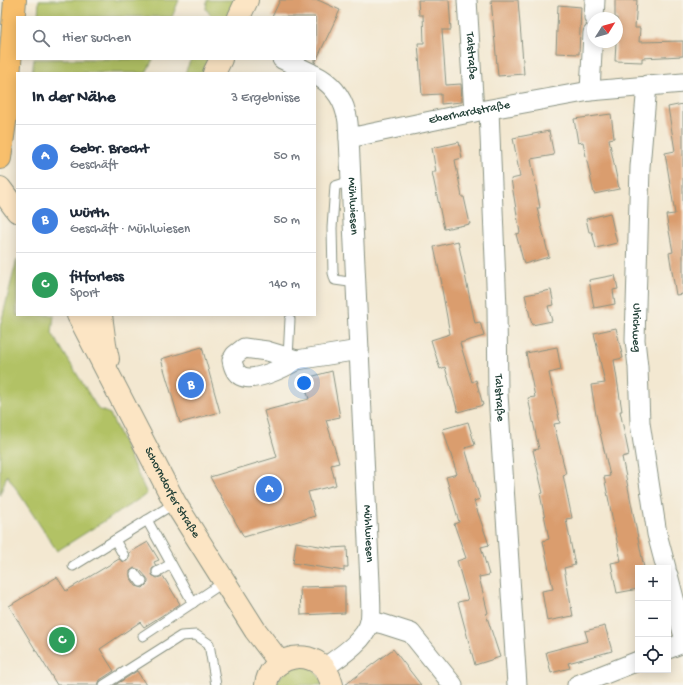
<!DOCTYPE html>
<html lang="de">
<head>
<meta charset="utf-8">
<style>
	:root { --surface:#fff; --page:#f6f6f7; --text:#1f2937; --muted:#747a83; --line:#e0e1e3; --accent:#1a73e8 }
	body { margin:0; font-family:"Gochi Hand",sans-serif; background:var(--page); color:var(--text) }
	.controls { position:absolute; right:12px; bottom:12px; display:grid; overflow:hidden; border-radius:0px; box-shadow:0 2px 10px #0003 }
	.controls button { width:36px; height:36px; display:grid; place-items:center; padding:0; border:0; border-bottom:1px solid var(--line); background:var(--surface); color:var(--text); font:20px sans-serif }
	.compass { position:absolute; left:587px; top:12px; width:36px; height:36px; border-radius:50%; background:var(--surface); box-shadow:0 2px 10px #0003; rotate:53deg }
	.you { position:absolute; left:304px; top:383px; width:14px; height:14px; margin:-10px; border:3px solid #fff; border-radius:50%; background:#1a73e8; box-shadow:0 0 0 6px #1a73e833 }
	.badge { display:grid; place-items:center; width:26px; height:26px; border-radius:50%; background:var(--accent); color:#fff; font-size:13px; font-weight:700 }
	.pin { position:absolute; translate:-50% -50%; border:2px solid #fff; box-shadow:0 1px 4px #0006 }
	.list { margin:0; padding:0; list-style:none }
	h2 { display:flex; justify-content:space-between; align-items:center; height:52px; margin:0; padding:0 16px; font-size:17px }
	h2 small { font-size:13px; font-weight:400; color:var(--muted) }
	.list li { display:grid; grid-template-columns:26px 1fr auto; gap:12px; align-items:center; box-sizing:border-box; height:64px; padding:0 16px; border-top:1px solid var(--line) }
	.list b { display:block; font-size:15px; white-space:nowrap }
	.list p { margin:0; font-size:13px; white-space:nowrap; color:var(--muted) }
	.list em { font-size:13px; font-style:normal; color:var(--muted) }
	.icon { flex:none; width:22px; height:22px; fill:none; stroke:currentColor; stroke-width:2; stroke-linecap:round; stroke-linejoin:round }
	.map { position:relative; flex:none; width:683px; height:685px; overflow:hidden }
	.search { position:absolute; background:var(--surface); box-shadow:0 2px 10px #0003; left:16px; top:16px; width:300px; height:44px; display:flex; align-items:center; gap:10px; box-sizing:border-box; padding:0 14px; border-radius:0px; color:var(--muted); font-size:15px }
	.panel { position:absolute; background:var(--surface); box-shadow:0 2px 10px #0003; left:16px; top:72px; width:300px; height:244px; border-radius:0px }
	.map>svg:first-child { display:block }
	.green { fill:#b2c265; stroke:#68804c }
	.building { fill:#da9d6e; fill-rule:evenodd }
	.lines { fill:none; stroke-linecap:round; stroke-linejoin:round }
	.lane-casing { stroke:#899282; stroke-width:11 }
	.street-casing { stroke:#899282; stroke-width:21 }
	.secondary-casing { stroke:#899282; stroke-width:24 }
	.highway-casing { stroke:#899282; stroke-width:24 }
	.lane { stroke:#fff; stroke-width:9 }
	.street { stroke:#fff; stroke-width:19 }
	.secondary { stroke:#fce5c4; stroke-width:22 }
	.highway { stroke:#f8bf6c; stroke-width:22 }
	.labels { text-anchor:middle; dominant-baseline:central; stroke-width:3; stroke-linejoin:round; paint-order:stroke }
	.street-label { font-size:12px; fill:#1f3d34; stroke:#f7f3e8 }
</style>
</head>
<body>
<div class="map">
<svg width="683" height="685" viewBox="0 0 683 685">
	<rect width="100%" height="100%" fill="#f7f3e8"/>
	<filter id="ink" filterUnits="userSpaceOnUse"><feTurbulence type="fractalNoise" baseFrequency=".025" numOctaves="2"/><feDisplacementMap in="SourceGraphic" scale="8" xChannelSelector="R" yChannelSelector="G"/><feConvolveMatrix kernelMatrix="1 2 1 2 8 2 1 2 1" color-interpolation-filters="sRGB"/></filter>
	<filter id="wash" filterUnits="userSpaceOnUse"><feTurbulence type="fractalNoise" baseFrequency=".012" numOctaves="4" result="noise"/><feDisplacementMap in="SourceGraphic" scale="16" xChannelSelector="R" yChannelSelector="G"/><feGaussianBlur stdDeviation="0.9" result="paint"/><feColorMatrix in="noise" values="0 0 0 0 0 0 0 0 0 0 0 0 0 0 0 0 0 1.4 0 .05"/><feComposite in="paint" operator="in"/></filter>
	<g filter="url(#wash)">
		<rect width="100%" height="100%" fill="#f3e8d1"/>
		<g class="green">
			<polygon points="39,0 179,0 172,17 38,17"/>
			<polygon points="207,0 235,0 229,14 226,17 212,17 206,9"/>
			<polygon points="34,59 153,59 146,73 32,73"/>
			<polygon points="191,59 210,59 203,73 185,73"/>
			<polygon points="17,259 17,315 54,315 52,333 98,409 110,414 147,494 57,551 7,475 0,495 0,327"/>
			<polygon points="310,665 326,685 276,685 276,683 289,666"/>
		</g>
		<g id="blocks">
			<g class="building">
				<polygon points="280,0 318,0 340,10 315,63 315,17 272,17"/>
				<polygon points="418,0 449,0 451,30 442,30 446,85 461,84 462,102 441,104 441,94 422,95 418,43 424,43 423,15 419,15"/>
				<polygon points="491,0 518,0 524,74 498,76"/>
				<polygon points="615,0 637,0 635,28 640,28 639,42 683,41 683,56 642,58 642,62 615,61 616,42 617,42 617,18 615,18"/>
				<polygon points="558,5 581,7 579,54 556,53"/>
				<polygon points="683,104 683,294 676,295 669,253 673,252 666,215 675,214 665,153 675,151 668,107"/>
				<polygon points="611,114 614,138 609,139 619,189 594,194 583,142 578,143 574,119"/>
				<polygon points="549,131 554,155 531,159 540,208 537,208 549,257 524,264 516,234 520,233 511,179 520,177 513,138"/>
				<polygon points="459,142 462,158 455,160 462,197 464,197 470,224 444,229 432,172 436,172 432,148"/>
				<polygon points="610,213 617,243 596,248 592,232 589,232 586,219"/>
				<polygon points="458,241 475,323 480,322 484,336 460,343 472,382 476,380 483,405 458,412 445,367 440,369 431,340 450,334 441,284 442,284 434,247"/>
				<polygon points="615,275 618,289 613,290 615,304 594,308 589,280"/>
				<polygon points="551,290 554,305 548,306 552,321 532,325 525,295"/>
				<polygon points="616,328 623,358 614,360 622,411 620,411 629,455 622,457 644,568 638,568 638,589 617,593 611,563 621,561 604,477 610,476 596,415 591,385 605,383 594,333"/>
				<polygon points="202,347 220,412 180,423 161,359"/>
				<polygon points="557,347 561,370 549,373 560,423 554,424 566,474 563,475 572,518 566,519 575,565 564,568 573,616 547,621 542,591 553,589 543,541 549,539 540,494 543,493 533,450 539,449 528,398 535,397 526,353"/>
				<polygon points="332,371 340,417 326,420 339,463 331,465 336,485 308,492 315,516 244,537 210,477 277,457 264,411 309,399 303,379"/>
				<polygon points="468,422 475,445 465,448 480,499 474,501 489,545 481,547 489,575 479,577 488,613 486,614 500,657 475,665 458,602 468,600 457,561 466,558 454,524 459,522 446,477 457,474 443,429"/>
				<path d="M148 542 159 560 154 562 156 566 152 569V575L157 578 163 576 180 604 144 627 140 622 100 649 114 671 100 680 98 685H57L9 606 57 577 66 591 119 559 124 562 127 561 130 556 129 553ZM134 568 140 570 148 579V583L143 588 136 586 130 577V571Z"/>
				<polygon points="296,542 331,548 347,547 348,567 344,567 344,571 293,563"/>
				<polygon points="345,586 345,613 301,615 300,587"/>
				<polygon points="605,626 612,651 568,663 570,668 551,673 546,652 588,641 585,631"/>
				<polygon points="393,649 421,685 345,685"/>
				<polygon points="137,671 146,685 115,685"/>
			</g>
		</g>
	</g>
	<g filter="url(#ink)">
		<use href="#blocks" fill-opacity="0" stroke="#899282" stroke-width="1"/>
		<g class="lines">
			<defs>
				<g id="lane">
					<polyline points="351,181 335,186 332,228 333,273 335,280 356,283"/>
					<polyline points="288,358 290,319"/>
					<polyline points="147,520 193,603"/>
					<polyline points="124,556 115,540 175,503"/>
					<polyline points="73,566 115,540"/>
					<polyline points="157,572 171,564"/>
					<polyline points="135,574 141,582 142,581"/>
					<polyline points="143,636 224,582"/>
					<polyline points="104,685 181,636 196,635 209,644 216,685"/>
				</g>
				<g id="street">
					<path id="s1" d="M467 0 474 112"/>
					<polyline points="594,18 595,0"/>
					<polyline points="282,59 311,73"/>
					<path id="s2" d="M315 75C330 82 342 96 346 113 349 120 348 130 349 138L370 583C370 595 372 611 370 622 365 641 339 657 324 668"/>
					<path id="s3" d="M647 85 640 167 635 340 638 367 640 423 657 534 666 568"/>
					<polyline points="590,91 593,33"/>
					<path id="s4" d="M489 110 497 309 498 394 517 685"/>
					<path id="s5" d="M349 138 474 112 590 91 683 83"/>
					<path d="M297 360C285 367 254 383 241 376 235 373 233 366 232 360L235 355 244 348 267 351 297 360 359 350"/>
					<polyline points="668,575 683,633"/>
					<polyline points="370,621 383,624 411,633 453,685"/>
					<polyline points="668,649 683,643"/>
					<polyline points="577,685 638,661"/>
				</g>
				<g id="secondary">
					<polyline points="239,17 247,0"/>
					<polyline points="214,73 221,59"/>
					<polyline points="0,188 17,211"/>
					<path id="s6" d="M78 315 175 503 255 630 280 663"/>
					<polyline points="101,315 105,345 108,359"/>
					<path d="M266 685C269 660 300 649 320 664 327 669 330 677 332 685"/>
				</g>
				<polyline id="highway" points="0,158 6,115 15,0"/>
			</defs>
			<use href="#lane" class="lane-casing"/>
			<use href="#street" class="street-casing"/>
			<use href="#secondary" class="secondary-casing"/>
			<use href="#highway" class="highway-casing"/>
			<use href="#lane" class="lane"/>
			<use href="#street" class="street"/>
			<use href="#secondary" class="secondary"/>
			<use href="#highway" class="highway"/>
		</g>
	</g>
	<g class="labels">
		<g class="street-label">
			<text stroke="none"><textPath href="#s1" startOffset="56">Talstraße</textPath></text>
			<text stroke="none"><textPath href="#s5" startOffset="123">Eberhardstraße</textPath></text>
			<text stroke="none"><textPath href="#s2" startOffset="144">Mühlwiesen</textPath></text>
			<text stroke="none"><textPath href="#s3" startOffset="243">Ulrichweg</textPath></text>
			<text stroke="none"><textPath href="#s4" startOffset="288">Talstraße</textPath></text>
			<text stroke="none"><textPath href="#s6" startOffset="201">Schorndorfer Straße</textPath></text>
			<text stroke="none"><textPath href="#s2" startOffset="472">Mühlwiesen</textPath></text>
		</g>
	</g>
</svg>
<div class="controls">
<button>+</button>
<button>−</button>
<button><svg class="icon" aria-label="locate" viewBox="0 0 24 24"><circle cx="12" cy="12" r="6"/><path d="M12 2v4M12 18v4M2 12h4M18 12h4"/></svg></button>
</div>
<svg class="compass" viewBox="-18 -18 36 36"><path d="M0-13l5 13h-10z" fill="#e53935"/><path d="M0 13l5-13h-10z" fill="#747a83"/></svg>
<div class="you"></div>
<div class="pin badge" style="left:269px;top:489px;background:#3f7fe0">A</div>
<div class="pin badge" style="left:191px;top:385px;background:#3f7fe0">B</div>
<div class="pin badge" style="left:62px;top:640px;background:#2e9e5b">C</div>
<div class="search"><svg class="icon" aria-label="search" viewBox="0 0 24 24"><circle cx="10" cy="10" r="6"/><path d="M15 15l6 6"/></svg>Hier suchen</div>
<section class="panel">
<h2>In der Nähe<small>3 Ergebnisse</small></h2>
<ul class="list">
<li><span class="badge" style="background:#3f7fe0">A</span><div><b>Gebr. Brecht</b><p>Geschäft</p></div><em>50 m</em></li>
<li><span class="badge" style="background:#3f7fe0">B</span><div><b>Würth</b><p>Geschäft · Mühlwiesen</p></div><em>50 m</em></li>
<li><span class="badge" style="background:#2e9e5b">C</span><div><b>fitforless</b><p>Sport</p></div><em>140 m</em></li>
</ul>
</section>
</div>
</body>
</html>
